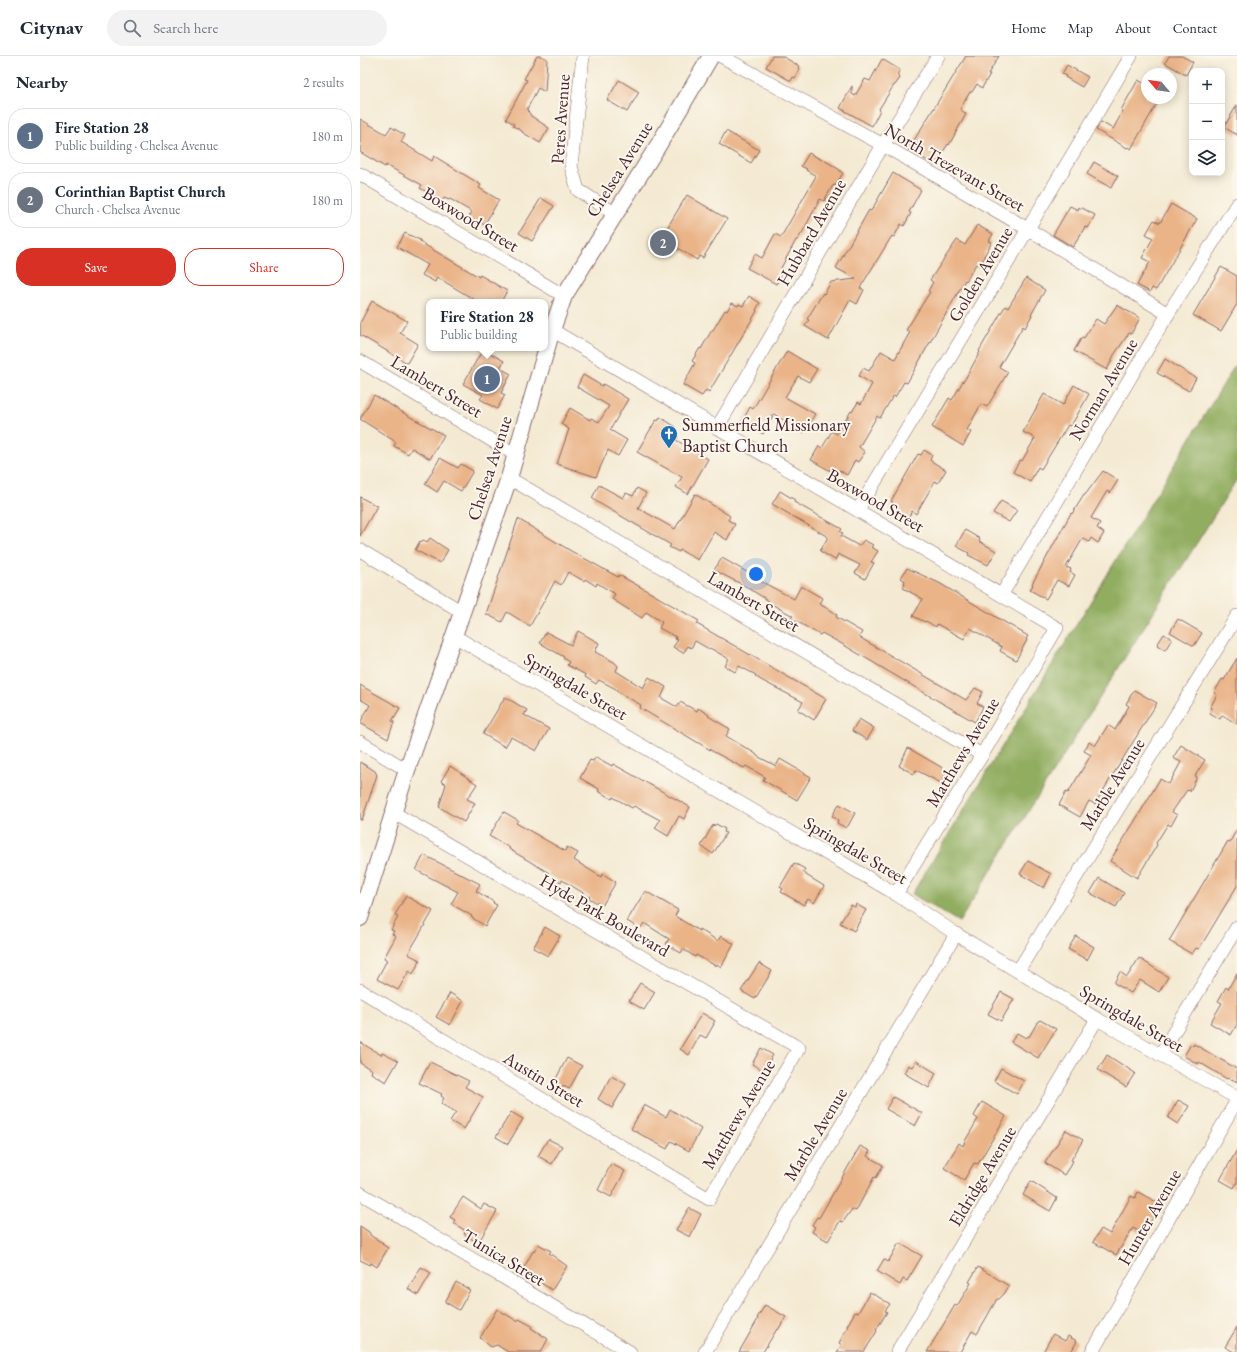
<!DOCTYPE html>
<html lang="en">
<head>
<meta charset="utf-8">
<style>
	:root { --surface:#fff; --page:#f2f2f3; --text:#1f2937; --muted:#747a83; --line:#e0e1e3; --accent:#d93025 }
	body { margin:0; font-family:"EB Garamond",serif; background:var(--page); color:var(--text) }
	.controls { position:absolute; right:12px; top:12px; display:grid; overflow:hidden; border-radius:8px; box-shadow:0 2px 10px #0003 }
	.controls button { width:36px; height:36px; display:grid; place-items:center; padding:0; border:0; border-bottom:1px solid var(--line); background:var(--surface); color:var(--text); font:20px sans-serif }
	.compass { position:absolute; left:781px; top:12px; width:36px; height:36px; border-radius:50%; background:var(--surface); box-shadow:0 2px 10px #0003; rotate:299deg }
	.you { position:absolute; left:396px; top:518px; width:14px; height:14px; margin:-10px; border:3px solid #fff; border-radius:50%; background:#1a73e8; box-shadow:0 0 0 6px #1a73e833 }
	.badge { display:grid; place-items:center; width:26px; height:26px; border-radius:50%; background:var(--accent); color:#fff; font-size:13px; font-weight:700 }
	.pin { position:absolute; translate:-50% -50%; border:2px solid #fff; box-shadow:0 1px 4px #0006 }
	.popup { position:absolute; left:66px; top:243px; width:122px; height:52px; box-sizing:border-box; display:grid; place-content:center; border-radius:8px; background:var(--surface); filter:drop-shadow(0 1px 3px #0005); font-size:13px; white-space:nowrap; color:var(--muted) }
	.popup b { font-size:15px; color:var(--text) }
	.popup::after { content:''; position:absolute; left:50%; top:100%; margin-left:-8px; border:8px solid transparent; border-top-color:var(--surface) }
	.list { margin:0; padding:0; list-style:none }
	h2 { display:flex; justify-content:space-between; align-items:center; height:52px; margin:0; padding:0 16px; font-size:17px }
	h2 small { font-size:13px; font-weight:400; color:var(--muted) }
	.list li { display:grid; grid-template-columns:26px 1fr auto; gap:12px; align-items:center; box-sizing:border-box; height:56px; margin:0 8px 8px; padding:0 8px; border:1px solid var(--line); border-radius:16px }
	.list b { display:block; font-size:15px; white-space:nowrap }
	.list p { margin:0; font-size:13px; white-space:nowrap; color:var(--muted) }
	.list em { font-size:13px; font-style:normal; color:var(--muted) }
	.actions { display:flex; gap:8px; padding:12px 16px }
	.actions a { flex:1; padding:9px 0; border:1px solid var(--accent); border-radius:16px; text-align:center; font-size:14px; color:var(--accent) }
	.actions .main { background:var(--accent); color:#fff }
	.icon { flex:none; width:22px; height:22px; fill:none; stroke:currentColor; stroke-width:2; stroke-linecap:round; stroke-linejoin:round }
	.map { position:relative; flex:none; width:877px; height:1296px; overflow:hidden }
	header { display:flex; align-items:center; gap:24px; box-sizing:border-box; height:56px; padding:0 20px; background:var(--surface); border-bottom:1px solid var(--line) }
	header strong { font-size:19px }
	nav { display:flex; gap:22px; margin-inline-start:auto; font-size:14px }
	.search { width:280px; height:36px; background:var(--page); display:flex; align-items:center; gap:10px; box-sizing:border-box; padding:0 14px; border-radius:22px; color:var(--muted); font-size:15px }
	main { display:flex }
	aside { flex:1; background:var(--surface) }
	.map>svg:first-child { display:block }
	.forest { fill:#91ad60; stroke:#6e6646 }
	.building { fill:#eab488 }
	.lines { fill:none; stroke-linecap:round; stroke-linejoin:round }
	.minor-casing { stroke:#866666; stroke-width:14 }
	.major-casing { stroke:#866666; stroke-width:18 }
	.minor { stroke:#fff; stroke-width:13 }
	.major { stroke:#fff; stroke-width:16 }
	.labels { text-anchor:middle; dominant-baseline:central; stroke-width:4; stroke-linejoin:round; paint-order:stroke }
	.street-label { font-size:18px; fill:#4a1f2b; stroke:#fbf7ec }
	.poi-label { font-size:18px; fill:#4a1f2b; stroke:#fbf7ec; text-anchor:start }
</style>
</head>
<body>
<header>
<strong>Citynav</strong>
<div class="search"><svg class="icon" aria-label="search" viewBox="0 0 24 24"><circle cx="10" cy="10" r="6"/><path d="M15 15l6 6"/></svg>Search here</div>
<nav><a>Home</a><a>Map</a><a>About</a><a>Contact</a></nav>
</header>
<main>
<aside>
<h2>Nearby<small>2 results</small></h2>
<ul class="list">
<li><span class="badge" style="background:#5c6f8a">1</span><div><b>Fire Station 28</b><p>Public building · Chelsea Avenue</p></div><em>180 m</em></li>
<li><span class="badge" style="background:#6b7280">2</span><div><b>Corinthian Baptist Church</b><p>Church · Chelsea Avenue</p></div><em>180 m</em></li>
</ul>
<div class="actions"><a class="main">Save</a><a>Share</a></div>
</aside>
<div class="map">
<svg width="877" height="1296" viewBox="0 0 877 1296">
	<rect width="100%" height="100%" fill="#fbf7ec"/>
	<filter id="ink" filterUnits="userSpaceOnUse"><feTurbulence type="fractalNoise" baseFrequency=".025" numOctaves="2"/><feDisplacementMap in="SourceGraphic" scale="8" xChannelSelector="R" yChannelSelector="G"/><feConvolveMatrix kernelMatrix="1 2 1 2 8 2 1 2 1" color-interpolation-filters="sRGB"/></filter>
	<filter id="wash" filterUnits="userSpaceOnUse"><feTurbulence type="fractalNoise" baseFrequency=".012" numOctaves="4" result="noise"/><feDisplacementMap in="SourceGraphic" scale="16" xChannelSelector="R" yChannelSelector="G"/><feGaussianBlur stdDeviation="0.9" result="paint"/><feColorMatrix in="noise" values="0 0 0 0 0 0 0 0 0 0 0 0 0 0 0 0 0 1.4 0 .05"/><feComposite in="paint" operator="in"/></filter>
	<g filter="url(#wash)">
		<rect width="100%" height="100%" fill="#f4ead3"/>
		<polygon class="forest" points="877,306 877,423 599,866 552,838"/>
		<g id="blocks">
			<g class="building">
				<polygon points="177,0 181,0 187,3 185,36 178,32 167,53 171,60 189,72 180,87 162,76 162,75 153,70 154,68 146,63 167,24 164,23"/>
				<polygon points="412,0 422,0 439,10 438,12 440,14 435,22 433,21 431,25 406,11"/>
				<polygon points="606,0 639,0 628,18 630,18 622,32 617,28 612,36 610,36 600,53 606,58 589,89 588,88 575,109 548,94"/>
				<polygon points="809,0 822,0 833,6 826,19 805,7"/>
				<polygon points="522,3 540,14 537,19 540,22 535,29 534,29 519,53 520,54 512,70 480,52 492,30 492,38 495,40 505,23 510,25"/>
				<polygon points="707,9 728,21 722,31 705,21 706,20 702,18"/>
				<polygon points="259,24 279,36 267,56 247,44"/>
				<polygon points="778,24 787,29 787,42 800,42 771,93 768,91 767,92 736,74 741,66 753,73 763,55 761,54"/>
				<polygon points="877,49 877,79 864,71"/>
				<polygon points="0,63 26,78 31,71 45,79 41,86 72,105 74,100 121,129 119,132 139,144 124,169 118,165 116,168 108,163 112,156 90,143 89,144 84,142 82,145 60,132 62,129 26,109 25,111 0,96"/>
				<polygon points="366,75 399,94 391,107 359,88"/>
				<polygon points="449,97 464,105 464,104 480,114 480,115 483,117 475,130 473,129 464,145 460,143 442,177 437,184 436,184 421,212 424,214 416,228 387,212 395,198 402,202 415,178 421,181 456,120 446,114 447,113 441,110"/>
				<polygon points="734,106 758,120 751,132 727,118"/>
				<polygon points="533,117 561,134 549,156 551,157 544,170 541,168 534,181 532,180 530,183 500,232 504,234 497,248 490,244 468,284 445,270 449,264 447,263 463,237 464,238 471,226 496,223 476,212 509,154 511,155"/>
				<polygon points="327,139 367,163 343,202 339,200 337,204 301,182"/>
				<polygon points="181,142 194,150 172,185 159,177"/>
				<polygon points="811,148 837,163 796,234 792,232 790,236 777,229 790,206 782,202 793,182 786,178 794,164 800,167"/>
				<polygon points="710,150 718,154 719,151 722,153 722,152 735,159 728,172 725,171 713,191 693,179"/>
				<polygon points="617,169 633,178 629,185 632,186 624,200 625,201 620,210 616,208 606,225 605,224 547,327 544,326 535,341 533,340 520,362 517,360 499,391 505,396 498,406 495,404 487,419 479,414 476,418 451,404 459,390 462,392 472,375 477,378 491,355 492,356 498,346 501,348 512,328 499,320 503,312 509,315 521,295 535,303 550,276 546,274 570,236 568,235 573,226 570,224 580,209 597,184 605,189"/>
				<polygon points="45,177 60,184 60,185 65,189 119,221 120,219 147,235 141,246 118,246 77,221 75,226 62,219 68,209 37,191"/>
				<polygon points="861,211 877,220 877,248 861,275 833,259"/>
				<polygon points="666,222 685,234 671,259 672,259 665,272 663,270 639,311 648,316 627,351 621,348 607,374 611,376 603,390 572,371 589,342 592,344 603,325 604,325 620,296 619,295 645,250 648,252"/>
				<polygon points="389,240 400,247 396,254 397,255 349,336 346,334 342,340 323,329 335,307 332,305 340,292 341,293 349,279 352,274 353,274 365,254 367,255 372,247 378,250 379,248 383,250"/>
				<polygon points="12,245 47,265 40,277 58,288 47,307 0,279 0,267"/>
				<polygon points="757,249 780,262 771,278 769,277 754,299 747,314 714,295 722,281 724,282 736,263 744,268"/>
				<polygon points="123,293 144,305 140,312 151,318 141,337 145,339 137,353 120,343 123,339 103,328"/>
				<polygon points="427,295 457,313 449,326 438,320 425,341 455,358 444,377 414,358 403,378 382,366 390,351 393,353"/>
				<polygon points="805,303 836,322 829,335 797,317"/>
				<polygon points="223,319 242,330 243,328 268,343 250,374 267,384 258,400 248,394 236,421 197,408 209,373 201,368 210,352 230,364 231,362 239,366 249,350 217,331"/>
				<polygon points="714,329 729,338 711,370 708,369 681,413 678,411 670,426 653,416 660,404 662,405 675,382 663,376 684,338 703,349"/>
				<polygon points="14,339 52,362 84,379 70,403 52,392 48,398 34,390 36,386 0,363"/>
				<polygon points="300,361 316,371 313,374 315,375 313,378 318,381 316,384 348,403 328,438 316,431 322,421 277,396 296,364 298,365"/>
				<polygon points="564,394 572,399 570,404 571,405 586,414 578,427 575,425 556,458 552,455 548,462 530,452 533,446 531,445 558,398 561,399"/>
				<polygon points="80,402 98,412 101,408 113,415 101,435 84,425 77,436 65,428"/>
				<polygon points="743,415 758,424 750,437 747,435 731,462 740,467 737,472 744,477 738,487 731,482 729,486 723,482 706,511 711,513 710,516 715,519 709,530 697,524 686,543 670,534 673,529 672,528 711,457 712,458 724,439 725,439"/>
				<polygon points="239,429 263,442 266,437 273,440 277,432 286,437 278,452 315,473 335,438 370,460 368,464 375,468 367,484 354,476 338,504 320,494 319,496 309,491 311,489 237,446 232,442"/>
				<polygon points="420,435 435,444 434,446 482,473 480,476 483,477 481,480 499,490 504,484 513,489 511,491 518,495 511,506 514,507 505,523 495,517 500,509 478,498 475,504 460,495 468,481 412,448"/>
				<polygon points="0,441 17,450 0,480"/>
				<polygon points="641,445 657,454 649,466 633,457"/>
				<polygon points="158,463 211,495 258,521 259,519 284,533 339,565 337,568 466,643 454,664 438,654 443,646 401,624 395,620 396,619 379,610 375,616 365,610 369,603 350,592 349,593 335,585 331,592 328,590 323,597 313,591 318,584 315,583 316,581 299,572 302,566 286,556 282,562 255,545 252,543 255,538 237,527 236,530 225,523 224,525 208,516 201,529 195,525 170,570 147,556 142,566 126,558"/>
				<polygon points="605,474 620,483 619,485 636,495 628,509 608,499 609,497 596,490"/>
				<polygon points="70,482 88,494 80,507 55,494 60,485 61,486 63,484 67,486"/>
				<polygon points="362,502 392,519 391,520 434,543 441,530 462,542 459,548 472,555 477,559 476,561 502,576 499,581 606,644 615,632 623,636 617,647 623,651 615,666 580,646 482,588 462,577 460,579 431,562 433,560 408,546 409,545 385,530 354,514"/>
				<polygon points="547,512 579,527 668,580 666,583 667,584 656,604 640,595 642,591 610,572 604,583 577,568 576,571 566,565 565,566 553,560 563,543 543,532 545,528 544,527 545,525 541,522"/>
				<polygon points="818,563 842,577 834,590 810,576"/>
				<polygon points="218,575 239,587 235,596 254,606 258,610 256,615 283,632 289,621 306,631 301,642 317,651 320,646 337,655 338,652 349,659 348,660 370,673 366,680 396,698 397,700 416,710 420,703 451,721 437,744 403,724 405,721 386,710 384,712 352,695 280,652 281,649 258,636 256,633 239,624 236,628 225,621 226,619 207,609 209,606 203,602 204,601 180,587 186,576 211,589"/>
				<polygon points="804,578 812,583 805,594 797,589"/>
				<polygon points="877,602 877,668 862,659 860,663 850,657 852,653 850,652 857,639 854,637 862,623 864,624"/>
				<polygon points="0,629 40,652 32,665 34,666 28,683 0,667 10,649 0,643"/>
				<polygon points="774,634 797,647 735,748 729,745 720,761 699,749 706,736 708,737 731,699 724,695 729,686 735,690 748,669 755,674 769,650 766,648"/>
				<polygon points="145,641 167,654 164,659 189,673 176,695 151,681 145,691 123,678"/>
				<polygon points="499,663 514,672 507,684 492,675"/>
				<polygon points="821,689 845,704 835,720 837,721 830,735 827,734 812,756 817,759 811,770 808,768 796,787 797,789 777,822 750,805 781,755 800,723 809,728 821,706 813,702"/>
				<polygon points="548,692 588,715 581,727 556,714 554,718 539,710"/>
				<polygon points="236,701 252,710 253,708 330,751 324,763 319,760 308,780 295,772 300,764 274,750 272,752 253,741 252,743 238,735 239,733 220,722 230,704 233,705"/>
				<polygon points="0,706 15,715 17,719 2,764 0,764"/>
				<polygon points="90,710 117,728 107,743 115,747 104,766 79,751 86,728 81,725"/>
				<polygon points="479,748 495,757 488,770 487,770 486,772 477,767 478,764 472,760"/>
				<polygon points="144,756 158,764 156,767 205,795 207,791 218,797 214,804 241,821 243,818 256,826 242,850 229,842 230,841 202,824 201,826 188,819 189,817 149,793 150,792 129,780"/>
				<polygon points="356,768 365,773 364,776 366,777 353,798 341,790 353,769 354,770"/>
				<polygon points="877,773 877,830 839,893 836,892 832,898 809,885 868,785 870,786"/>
				<polygon points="64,799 120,828 116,835 134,846 133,847 137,849 125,870 111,861 112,860 91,848 98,836 56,814"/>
				<polygon points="668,805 691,818 684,832 660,818"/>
				<polygon points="434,807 445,813 443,816 446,818 446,819 464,830 454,847 448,843 444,849 421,836 423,833 420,831"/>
				<polygon points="739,822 764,837 756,851 730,837"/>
				<polygon points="285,835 318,854 315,860 339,875 339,873 358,885 361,880 374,888 361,911 357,908 356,910 336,899 335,901 323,893 321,897 306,888 309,883 284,867 280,873 267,865"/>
				<polygon points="46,840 73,855 48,898 60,904 53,918 49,915 38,934 17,923 27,904 24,902 36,880 32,878 34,875 31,874 38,861 35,859"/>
				<polygon points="496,848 506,854 494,875 480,867 491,849 495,851"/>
				<polygon points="185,871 200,880 188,900 173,892"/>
				<polygon points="716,880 734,891 727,904 708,893"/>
				<polygon points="779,902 808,921 799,936 780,924 771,937 754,927 760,916 767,921"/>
				<polygon points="399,907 412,915 395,943 381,935"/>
				<polygon points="877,917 877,968 871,979 850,967 862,947 858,945 866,931 868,933"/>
				<polygon points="280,927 295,936 284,954 269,945"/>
				<polygon points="641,936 654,943 641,965 628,958"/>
				<polygon points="90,937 103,945 90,969 76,961"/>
				<polygon points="342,957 355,965 353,968 354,968 346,982 340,979 329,999 320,993"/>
				<polygon points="680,964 696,973 678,1002 651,986 657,977 666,982 668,980 669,981 678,965 679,965"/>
				<polygon points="0,986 21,999 22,997 38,1005 26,1026 11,1017 12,1014 0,1007"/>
				<polygon points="831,988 833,990 834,988 877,1013 877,1026 872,1023 871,1024 868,1022 867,1023 839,1006 838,1008 824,1000"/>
				<polygon points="401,992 413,999 404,1015 392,1008"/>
				<polygon points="747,999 775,1017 766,1031 738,1014"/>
				<polygon points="207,1002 222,1010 209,1033 203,1030 200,1035 192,1030"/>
				<polygon points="556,1005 576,1017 569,1032 544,1017 548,1009 552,1011"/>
				<polygon points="70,1006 109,1025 105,1031 123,1041 104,1073 90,1065 96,1056 81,1048 84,1042 81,1040 82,1038 59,1027"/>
				<polygon points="641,1012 664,1025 657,1038 634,1025"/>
				<polygon points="251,1020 266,1028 252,1052 238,1043"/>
				<polygon points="533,1041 562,1057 555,1070 526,1053"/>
				<polygon points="818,1044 829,1050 818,1068 808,1062"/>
				<polygon points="622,1046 646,1060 618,1108 614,1107 604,1124 584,1112 599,1087 603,1090 605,1085 618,1063 614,1060"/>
				<polygon points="284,1049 306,1061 310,1053 341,1073 329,1095 311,1085 307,1093 271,1073"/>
				<polygon points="151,1056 163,1063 148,1088 136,1081"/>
				<polygon points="706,1074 723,1084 711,1104 713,1105 704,1119 685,1107"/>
				<polygon points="188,1083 202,1090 192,1108 178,1100"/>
				<polygon points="500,1090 510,1095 507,1100 523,1109 516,1122 514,1121 496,1155 492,1153 483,1166 480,1165 468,1185 452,1176 455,1171 452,1169 457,1161 459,1162"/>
				<polygon points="877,1094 877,1126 874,1132 860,1124"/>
				<polygon points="251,1108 265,1115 251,1141 238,1134"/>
				<polygon points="671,1125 697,1142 690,1155 663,1139"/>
				<polygon points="778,1136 800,1148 800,1150 783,1178 773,1172 756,1199 733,1186 741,1173 750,1178 771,1140 775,1142"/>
				<polygon points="103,1141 121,1153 124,1148 137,1155 118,1187 104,1178 106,1175 93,1167 95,1164 90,1161"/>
				<polygon points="329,1152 341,1158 330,1181 316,1174"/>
				<polygon points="0,1170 9,1176 11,1180 23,1187 22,1188 28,1192 17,1211 11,1207 10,1209 0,1204"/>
				<polygon points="539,1187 562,1200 547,1225 543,1223 540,1229 517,1215 524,1203 528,1206"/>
				<polygon points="178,1188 191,1195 189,1197 207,1210 192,1234 162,1215 173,1195 174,1196"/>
				<polygon points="61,1211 71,1217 58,1239 48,1233"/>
				<polygon points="618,1211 649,1230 644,1238 639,1243 637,1243 617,1278 612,1275 600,1296 567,1296 595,1249 597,1250 611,1227 609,1226"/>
				<polygon points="96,1226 110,1234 99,1254 85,1246"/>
				<polygon points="510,1236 530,1248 525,1255 527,1256 516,1274 517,1275 504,1296 477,1296 482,1289 479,1287 488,1270 487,1270 495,1256 498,1257"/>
				<polygon points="405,1249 426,1261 418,1274 417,1273 403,1296 379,1296 398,1263 397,1262"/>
				<polygon points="137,1253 157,1265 159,1263 172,1270 171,1272 188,1283 181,1296 148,1296 137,1289 131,1291 120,1282"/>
				<polygon points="877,1271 877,1296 874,1296 865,1291"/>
				<polygon points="693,1278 705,1285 708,1280 717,1285 711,1296 683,1296"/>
			</g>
		</g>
	</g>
	<g filter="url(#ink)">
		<use href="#blocks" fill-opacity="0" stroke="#866666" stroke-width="1"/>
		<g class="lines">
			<defs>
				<g id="minor">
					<polyline points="223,0 211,110 218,134 254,157"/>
					<polyline points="361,0 523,89 668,173 808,258"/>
					<polyline points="0,118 204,240"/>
					<polyline points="192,274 697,572 622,699 536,838"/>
					<polyline points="0,305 156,399"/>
					<polyline points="357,372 523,89 578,0"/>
					<polyline points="149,422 622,699"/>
					<polyline points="498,454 668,173 771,0"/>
					<polyline points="0,494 102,556"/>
					<polyline points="642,538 808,258 877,148"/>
					<polyline points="94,580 536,838 596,878 737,963 877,1042"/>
					<polyline points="0,686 47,714"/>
					<polyline points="658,915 877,560"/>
					<polyline points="0,934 349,1143 439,992 34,757"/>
					<polyline points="800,999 877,871"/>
					<polyline points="0,1137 270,1296"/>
					<polyline points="345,1296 596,878"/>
					<polyline points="537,1296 737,963"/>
					<polyline points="732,1296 877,1044"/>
				</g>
				<polyline id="major" points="0,862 47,714 149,422 192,274 204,240 299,88 351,0"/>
			</defs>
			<use href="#minor" class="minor-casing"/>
			<use href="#major" class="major-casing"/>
			<use href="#minor" class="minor"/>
			<use href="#major" class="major"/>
		</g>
	</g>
	<defs>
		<symbol id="church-pin" viewBox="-11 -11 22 30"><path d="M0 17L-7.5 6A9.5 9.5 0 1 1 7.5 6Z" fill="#1f6fb2" stroke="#fbf7ec"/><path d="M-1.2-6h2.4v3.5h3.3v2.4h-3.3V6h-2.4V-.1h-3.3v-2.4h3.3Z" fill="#fff"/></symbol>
	</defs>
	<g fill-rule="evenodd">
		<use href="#church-pin" x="299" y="368" width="20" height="27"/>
	</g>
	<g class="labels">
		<g class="street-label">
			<text transform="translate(200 63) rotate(-86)">Peres Avenue</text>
			<text transform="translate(595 111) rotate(30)">North Trezevant Street</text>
			<text transform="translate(259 113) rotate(-58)">Chelsea Avenue</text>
			<text transform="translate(111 163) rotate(31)">Boxwood Street</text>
			<text transform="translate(451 176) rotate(-60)">Hubbard Avenue</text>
			<text transform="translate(620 218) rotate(-59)">Golden Avenue</text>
			<text transform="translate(77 330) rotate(31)">Lambert Street</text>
			<text transform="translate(743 333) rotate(-59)">Norman Avenue</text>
			<text transform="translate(129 412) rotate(-72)">Chelsea Avenue</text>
			<text transform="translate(516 444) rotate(30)">Boxwood Street</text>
			<text transform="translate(394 545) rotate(30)">Lambert Street</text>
			<text transform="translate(216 630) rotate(30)">Springdale Street</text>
			<text transform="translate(602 696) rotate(-59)">Matthews Avenue</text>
			<text transform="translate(752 728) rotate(-58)">Marble Avenue</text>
			<text transform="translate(496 794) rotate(30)">Springdale Street</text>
			<text transform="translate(245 859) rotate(30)">Hyde Park Boulevard</text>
			<text transform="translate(772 962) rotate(30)">Springdale Street</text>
			<text transform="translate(184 1023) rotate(31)">Austin Street</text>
			<text transform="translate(378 1058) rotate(-59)">Matthews Avenue</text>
			<text transform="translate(455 1078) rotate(-59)">Marble Avenue</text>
			<text transform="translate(622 1120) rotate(-59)">Eldridge Avenue</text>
			<text transform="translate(789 1161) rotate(-60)">Hunter Avenue</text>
			<text transform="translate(144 1201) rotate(31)">Tunica Street</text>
		</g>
		<g class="poi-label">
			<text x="322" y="368">Summerfield Missionary<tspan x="322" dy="21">Baptist Church</tspan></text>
		</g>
	</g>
</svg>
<div class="controls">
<button>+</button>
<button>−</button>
<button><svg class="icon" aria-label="layers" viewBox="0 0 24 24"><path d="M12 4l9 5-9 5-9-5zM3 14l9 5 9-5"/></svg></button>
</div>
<svg class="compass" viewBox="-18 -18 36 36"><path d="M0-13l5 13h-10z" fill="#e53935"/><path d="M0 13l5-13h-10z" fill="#747a83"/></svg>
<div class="you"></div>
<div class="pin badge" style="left:127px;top:323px;background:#5c6f8a">1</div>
<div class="popup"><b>Fire Station 28</b>Public building</div>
<div class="pin badge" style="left:303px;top:187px;background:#6b7280">2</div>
</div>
</main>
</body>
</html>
